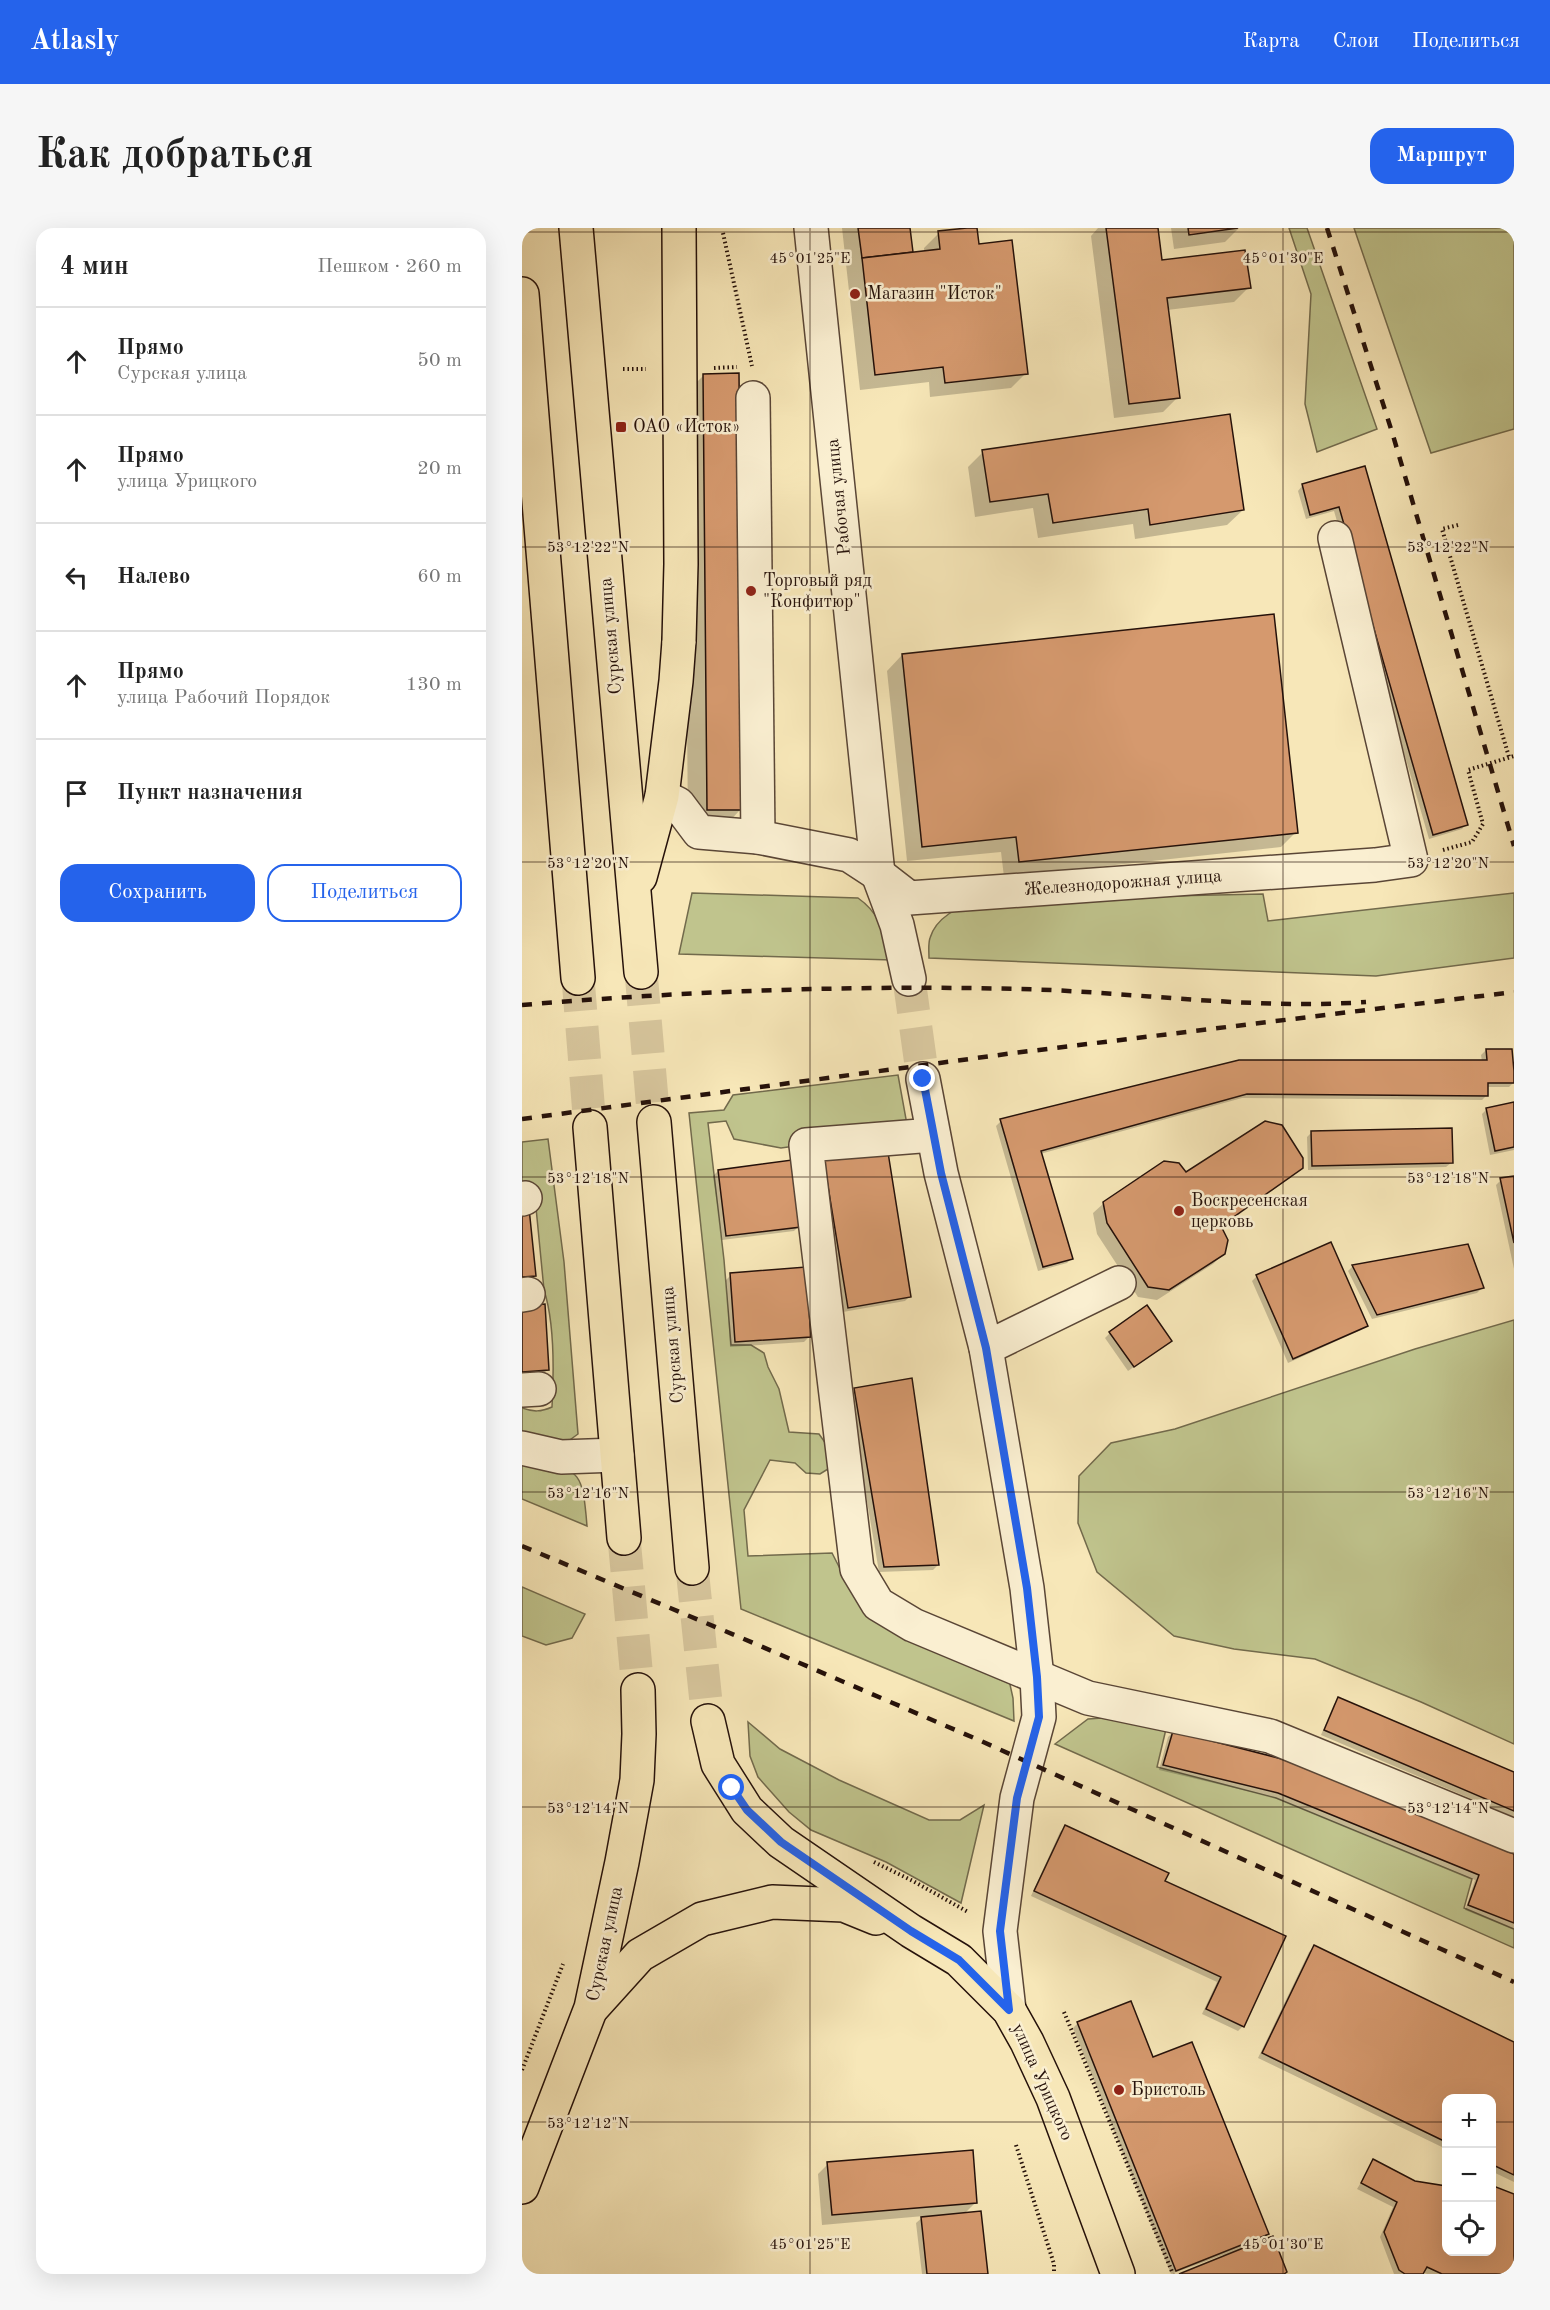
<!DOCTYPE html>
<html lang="ru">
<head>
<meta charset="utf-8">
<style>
	:root { --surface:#fff; --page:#f6f6f6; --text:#222; --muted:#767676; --line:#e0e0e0; --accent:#2563eb }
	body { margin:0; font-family:"Old Standard TT",serif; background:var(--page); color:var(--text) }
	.controls { position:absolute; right:18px; bottom:18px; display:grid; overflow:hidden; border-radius:12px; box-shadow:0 6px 24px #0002 }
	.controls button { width:54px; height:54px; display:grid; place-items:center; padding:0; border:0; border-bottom:2px solid var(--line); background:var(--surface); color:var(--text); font:30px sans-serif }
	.stop { position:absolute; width:18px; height:18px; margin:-14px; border:4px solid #2563eb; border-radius:50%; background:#fff }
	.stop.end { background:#2563eb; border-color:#fff; box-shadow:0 2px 6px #0008 }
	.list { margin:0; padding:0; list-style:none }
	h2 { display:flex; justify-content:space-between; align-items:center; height:78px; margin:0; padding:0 24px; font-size:26px }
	h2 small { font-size:20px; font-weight:400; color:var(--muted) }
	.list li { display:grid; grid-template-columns:39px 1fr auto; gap:18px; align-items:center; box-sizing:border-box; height:108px; padding:0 24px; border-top:2px solid var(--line) }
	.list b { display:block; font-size:22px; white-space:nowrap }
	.list p { margin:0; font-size:20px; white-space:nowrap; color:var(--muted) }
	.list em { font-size:20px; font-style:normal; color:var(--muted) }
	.actions { display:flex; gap:12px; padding:18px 24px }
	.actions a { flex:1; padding:14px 0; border:2px solid var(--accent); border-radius:18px; text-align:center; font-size:21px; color:var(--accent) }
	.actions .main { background:var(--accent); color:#fff }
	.icon { flex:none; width:33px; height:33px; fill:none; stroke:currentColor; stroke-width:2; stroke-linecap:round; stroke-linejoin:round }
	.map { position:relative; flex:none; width:992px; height:2046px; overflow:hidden; border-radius:18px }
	header { display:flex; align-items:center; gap:36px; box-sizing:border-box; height:84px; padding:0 30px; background:var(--accent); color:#fff }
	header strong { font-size:28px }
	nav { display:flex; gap:33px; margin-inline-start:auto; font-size:21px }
	.intro { display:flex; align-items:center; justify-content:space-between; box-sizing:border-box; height:144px; padding:0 36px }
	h1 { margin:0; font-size:42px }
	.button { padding:15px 27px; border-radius:18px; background:var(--accent); color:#fff; font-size:21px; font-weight:700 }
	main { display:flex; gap:36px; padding:0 36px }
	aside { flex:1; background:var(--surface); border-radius:18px; box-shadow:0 6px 24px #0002 }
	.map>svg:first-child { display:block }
	.green { fill:#c0c48d; stroke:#726a4c; stroke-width:1.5 }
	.shadow { fill:#0003 }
	.building { fill:#d5996e; stroke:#25110a; stroke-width:1.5 }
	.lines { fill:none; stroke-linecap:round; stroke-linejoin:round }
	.minor-tunnel { stroke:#d8c79e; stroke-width:33; stroke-dasharray:33 16; stroke-linecap:butt }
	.major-tunnel { stroke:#d8c79e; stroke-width:33; stroke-dasharray:33 16; stroke-linecap:butt }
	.minor-casing { stroke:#5a4636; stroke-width:36 }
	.major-casing { stroke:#25110a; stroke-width:36 }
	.path { stroke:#25110a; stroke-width:4; stroke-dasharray:1.5 3; stroke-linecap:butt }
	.minor { stroke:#faefd1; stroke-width:33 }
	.major { stroke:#f7e7b8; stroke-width:33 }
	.rail { stroke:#25110a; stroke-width:4.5; stroke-dasharray:10 10; stroke-linecap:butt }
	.major-bridge-casing { stroke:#25110a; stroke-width:36; stroke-linecap:butt }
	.major-bridge { stroke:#f7e7b8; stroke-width:33 }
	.route { stroke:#2563eb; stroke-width:8 }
	.ticks { fill:none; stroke:#25110a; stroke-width:1.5; stroke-opacity:0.45 }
	.poi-dot { fill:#8f2418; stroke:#faefd1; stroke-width:2 }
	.labels { text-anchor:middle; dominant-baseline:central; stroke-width:5; stroke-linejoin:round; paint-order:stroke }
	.poi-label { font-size:18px; fill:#25110a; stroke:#faefd1; text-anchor:start }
	.street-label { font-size:18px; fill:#25110a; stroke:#faefd1 }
	.ticks-label { font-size:15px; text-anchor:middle; fill:#25110a; stroke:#faefd1; stroke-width:5; stroke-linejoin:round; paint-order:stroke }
</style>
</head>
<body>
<header>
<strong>Atlasly</strong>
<nav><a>Карта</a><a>Слои</a><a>Поделиться</a></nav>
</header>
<div class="intro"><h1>Как добраться</h1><a class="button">Маршрут</a></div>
<main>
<aside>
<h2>4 мин<small>Пешком · 260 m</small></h2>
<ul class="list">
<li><svg class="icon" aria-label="ahead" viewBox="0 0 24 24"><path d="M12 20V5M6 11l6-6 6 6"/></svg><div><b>Прямо</b><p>Сурская улица</p></div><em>50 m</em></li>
<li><svg class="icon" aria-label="ahead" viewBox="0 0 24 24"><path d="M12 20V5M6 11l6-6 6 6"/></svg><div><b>Прямо</b><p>улица Урицкого</p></div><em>20 m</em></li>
<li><svg class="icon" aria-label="left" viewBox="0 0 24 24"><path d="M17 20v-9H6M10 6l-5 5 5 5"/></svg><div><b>Налево</b></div><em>60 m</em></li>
<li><svg class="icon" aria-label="ahead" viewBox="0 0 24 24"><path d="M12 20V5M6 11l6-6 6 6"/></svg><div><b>Прямо</b><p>улица Рабочий Порядок</p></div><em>130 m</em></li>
<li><svg class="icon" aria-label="arrive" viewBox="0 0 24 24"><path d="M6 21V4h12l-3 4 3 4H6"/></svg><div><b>Пункт назначения</b></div></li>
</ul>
<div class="actions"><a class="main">Сохранить</a><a>Поделиться</a></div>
</aside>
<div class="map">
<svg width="992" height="2046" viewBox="0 0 992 2046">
	<rect width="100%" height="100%" fill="#f7e7b8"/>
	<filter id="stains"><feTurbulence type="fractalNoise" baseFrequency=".00333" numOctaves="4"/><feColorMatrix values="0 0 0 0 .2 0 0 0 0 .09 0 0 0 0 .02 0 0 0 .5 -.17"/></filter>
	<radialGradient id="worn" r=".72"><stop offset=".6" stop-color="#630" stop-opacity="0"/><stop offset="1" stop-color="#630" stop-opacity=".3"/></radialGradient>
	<g class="green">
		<polygon points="767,0 785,0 855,201 795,224 783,176 789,66"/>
		<polygon points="832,0 992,0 992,201 909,225"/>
		<path d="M170 665 336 670C359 686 362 706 370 732L157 726Z"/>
		<path d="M992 665V730L854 748 407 730C407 724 406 716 408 710 414 689 437 679 455 672L741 666 746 693Z"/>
		<polygon points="376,847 386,902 259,920 212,911 204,893 186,895 202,1032 209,1117 229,1117 242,1125 246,1139 257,1161 267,1204 297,1206 307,1220 306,1241 298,1246 284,1245 273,1235 248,1232 222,1282 226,1328 310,1325 330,1364 487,1452 491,1470 492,1493 219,1381 167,885 202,882 211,867"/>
		<path d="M26 911 42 1034 56 1206 38 1219 0 1215V1180C11 1184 19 1184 30 1179 32 1143 33 1096 22 1062L12 959 0 956V914Z"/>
		<polygon points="992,1092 992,1516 899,1474 793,1431 712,1421 652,1408 575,1344 556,1295 557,1248 589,1215 653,1201 893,1121"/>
		<path d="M0 1230C57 1244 60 1236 65 1298L0 1271Z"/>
		<polygon points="0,1359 63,1386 50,1410 24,1417 0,1408"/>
		<polygon points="580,1490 644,1501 635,1539 754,1570 950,1651 942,1680 992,1701 992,1720 533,1516 566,1491"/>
		<polygon points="226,1494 258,1521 317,1552 407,1592 438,1592 462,1577 439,1675 364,1634 289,1602 267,1584 236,1549 228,1528"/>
	</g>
	<g class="shadow">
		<polygon points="320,0 387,0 389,25 402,24 402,20 417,5 455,18 504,145 489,160 408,169 407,154 338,162"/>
		<polygon points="576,0 634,0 639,34 727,59 712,74 645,82 656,169 641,184 592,190 569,8"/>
		<polygon points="649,0 717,0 703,14 652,21"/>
		<polygon points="182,147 219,581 200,601 166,601 162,167"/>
		<polygon points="461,224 721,282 705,297 613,311 611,296 516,310 511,280 453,289 446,239"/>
		<polygon points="842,240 944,596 940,601 907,611 812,283 784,291 776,263 780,258"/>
		<polygon points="380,427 774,604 759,619 482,649 479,624 385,633 365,443"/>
		<polygon points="964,822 992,854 987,859 965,859 965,867 960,872 720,870 518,926 549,1031 545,1035 516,1043 474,898 479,893 960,834 959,827"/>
		<polygon points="992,876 992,922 968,927 960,886 965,881"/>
		<polygon points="790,904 929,935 924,939 786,942 785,909"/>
		<polygon points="297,934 388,1068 383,1073 321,1084"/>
		<polygon points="779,939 768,950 698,1000 702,1025 691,1036 635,1072 616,1069 575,1006 571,985 582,975 664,946"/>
		<polygon points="196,943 277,998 272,1003 200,1012 191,948"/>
		<polygon points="992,949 992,1041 974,957 979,952"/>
		<polygon points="831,1038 960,1060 955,1065 850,1091 826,1043"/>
		<polygon points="209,1047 287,1109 282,1114 208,1119 204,1052"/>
		<polygon points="735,1048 844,1098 839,1102 766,1135 730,1053"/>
		<polygon points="0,1080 26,1141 21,1146 0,1147"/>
		<polygon points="588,1105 643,1117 606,1143 583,1110"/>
		<polygon points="389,1152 416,1337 411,1342 357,1344 327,1167 332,1162"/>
		<polygon points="817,1471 992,1546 992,1589 799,1507 812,1476"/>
		<polygon points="651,1504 992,1628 992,1702 943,1682 953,1652 750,1569 637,1542 646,1509"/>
		<polygon points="543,1599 641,1653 762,1709 721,1798 716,1803 680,1786 695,1754 509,1668 538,1604"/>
		<polygon points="792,1719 992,1815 992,1954 969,1943 969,1870 924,1870 924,1921 736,1830 787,1724"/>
		<polygon points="608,1775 630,1831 746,2006 736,2016 762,2046 661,2046 702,2029 701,2027 649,2046 551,1800 555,1796"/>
		<polygon points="852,1933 893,1954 924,1960 924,2024 969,2024 992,2046 905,2046 900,2044 899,2046 872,2046 858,2009 871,1979 835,1961"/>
		<polygon points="306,1936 454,1974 442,1986 465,2046 400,2046 394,1995 402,1988 300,1997 296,1946"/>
	</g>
	<g class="building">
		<polygon points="336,0 388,0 391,24 340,30"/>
		<polygon points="445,0 455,0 457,16 490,12 506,146 423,155 421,139 353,147 340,30 418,21 416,3"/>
		<polygon points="584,0 636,0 640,32 723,22 729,60 645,70 658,170 607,176"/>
		<polygon points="666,0 716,0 667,7"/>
		<polygon points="217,145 221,582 185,582 181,146"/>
		<polygon points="708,186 722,282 628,297 626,281 531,295 526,266 468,274 460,222"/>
		<polygon points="843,238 946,597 911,607 817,279 788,287 780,256"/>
		<polygon points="752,386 776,605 497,634 494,609 400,619 380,426"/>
		<polygon points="964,821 990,821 992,843 992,855 966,855 966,868 725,866 519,923 551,1031 521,1039 478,891 717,832 965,832"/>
		<polygon points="992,874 992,919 973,923 964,880"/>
		<polygon points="743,893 760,897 781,930 781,940 699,998 706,1012 703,1026 647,1062 626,1059 585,995 581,974 642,933 657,935 664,944"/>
		<polygon points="930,900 931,935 790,938 789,903"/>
		<polygon points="365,918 389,1069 326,1080 301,928"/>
		<polygon points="270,932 279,999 204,1008 196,942"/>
		<polygon points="992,948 992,1015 978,950"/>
		<polygon points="7,980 14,1048 0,1049 0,981"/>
		<polygon points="809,1014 846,1098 771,1131 734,1047"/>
		<polygon points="946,1016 962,1060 855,1087 830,1037"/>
		<polygon points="284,1039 289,1109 213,1114 208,1045"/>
		<polygon points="23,1076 27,1142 0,1144 0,1078"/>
		<polygon points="625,1077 650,1113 612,1139 587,1104"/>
		<polygon points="390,1150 417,1337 362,1339 332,1160"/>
		<polygon points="816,1469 992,1544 992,1583 802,1502"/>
		<polygon points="651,1503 772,1534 992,1626 992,1695 946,1677 957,1647 756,1565 641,1537"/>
		<polygon points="543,1597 647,1645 643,1653 764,1708 722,1799 684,1781 699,1749 512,1663"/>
		<polygon points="792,1717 992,1814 992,1947 969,1936 969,1870 924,1870 924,1914 740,1825"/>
		<polygon points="609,1773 631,1829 670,1814 747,2006 654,2043 555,1794"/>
		<polygon points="451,1922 455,1975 310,1987 305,1934"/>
		<polygon points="851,1931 893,1953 924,1958 924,2024 969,2024 969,1957 992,1966 992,2046 920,2046 905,2039 901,2046 883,2046 877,2042 862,2004 875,1974 839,1955"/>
		<polygon points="459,1983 466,2046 405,2046 399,1989"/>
		<polygon points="751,2008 765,2044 762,2046 657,2046"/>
	</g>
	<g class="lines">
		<polyline class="minor-tunnel" points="387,751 401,851"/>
		<g class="major-tunnel">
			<polyline points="119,744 132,894"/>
			<polyline points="56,750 68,899"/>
			<polyline points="102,1310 116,1462"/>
			<polyline points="170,1340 186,1493"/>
		</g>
		<defs>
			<g id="minor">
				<polyline points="289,0 356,646 375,697 387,751"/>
				<polyline points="231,170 236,609"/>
				<polyline points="140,568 156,576 177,604 236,609 327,627 356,646 387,670 853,637 889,632 813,310"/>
				<polyline points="401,851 419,945 464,1120 505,1360 515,1449 517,1489 495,1570 478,1703 487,1782"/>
				<polyline points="411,907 284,917 335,1341 356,1376 391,1397 566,1470 748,1508 992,1608"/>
				<polyline points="0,971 3,970"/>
				<polyline points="0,1067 6,1066"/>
				<polyline points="464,1120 597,1055"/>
				<polyline points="0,1162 17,1161"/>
				<polyline points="0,1220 39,1229 95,1227"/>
			</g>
			<g id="major">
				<polyline points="54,0 119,744"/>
				<polyline points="0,66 56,750"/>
				<polyline points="118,649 140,568 154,453 157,413"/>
				<polyline points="132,894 170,1340"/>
				<polyline points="68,899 102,1310"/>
				<polyline points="186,1493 196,1536 225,1582 259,1614 389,1703 437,1732 487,1782 505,1814 531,1870 596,2046"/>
				<polyline points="71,1779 118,1727 180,1691 250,1674 322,1677 354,1690"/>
				<polyline points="0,1959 69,1780 100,1634 115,1552 117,1506 116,1462"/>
			</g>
		</defs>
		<use href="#minor" class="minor-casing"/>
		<use href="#major" class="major-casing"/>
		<g class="path">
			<polyline points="201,5 230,138"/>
			<polyline points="192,140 215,139"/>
			<polyline points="101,141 124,141"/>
			<polyline points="936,297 920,301 987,529"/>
			<polyline points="921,622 950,614 961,596 946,542 992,528"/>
			<polyline points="352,1634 391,1653 446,1684"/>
			<polyline points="542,1784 651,2046"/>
			<polyline points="0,1842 41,1736"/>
			<polyline points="494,1917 532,2036 532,2046"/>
		</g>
		<use href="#minor" class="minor"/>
		<use href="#major" class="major"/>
		<g class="rail">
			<polyline points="805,0 870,204 992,618"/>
			<path d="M0 777C166 763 333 757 499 761 614 764 729 782 844 774"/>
			<polyline points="0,891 492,825 992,764"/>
			<polyline points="0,1318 215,1408 459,1513 992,1754"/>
		</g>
		<defs>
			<polyline id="major-bridge" points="157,413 159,336 157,0"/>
		</defs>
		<use href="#major-bridge" class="major-bridge-casing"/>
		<use href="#major-bridge" class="major-bridge"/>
	</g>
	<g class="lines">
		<polyline class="route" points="210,1560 225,1582 259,1614 389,1703 437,1732 487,1782 478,1703 495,1570 517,1489 515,1449 505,1360 464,1120 419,945 401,851"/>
	</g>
	<path class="ticks" d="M288 0V2046M761 0V2046M0 4H992M0 319H992M0 634H992M0 949H992M0 1264H992M0 1579H992M0 1894H924M969 1894H992"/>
	<g class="poi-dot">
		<circle cx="333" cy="66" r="6"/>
		<rect x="93" y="193" width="12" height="12" rx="3"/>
		<circle cx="229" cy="363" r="6"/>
		<circle cx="657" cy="983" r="6"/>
		<circle cx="597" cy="1862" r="6"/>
	</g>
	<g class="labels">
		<g class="poi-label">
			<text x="345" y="66">Магазин "Исток"</text>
			<text x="111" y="199">ОАО «Исток»</text>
			<text x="241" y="353">Торговый ряд<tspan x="241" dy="21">"Конфитюр"</tspan></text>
			<text x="669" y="973">Воскресенская<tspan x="669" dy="21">церковь</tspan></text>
			<text x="609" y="1862">Бристоль</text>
		</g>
		<g class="street-label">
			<text transform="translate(317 269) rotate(-96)">Рабочая улица</text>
			<text transform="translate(89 408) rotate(-95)">Сурская улица</text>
			<text transform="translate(601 655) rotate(-4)">Железнодорожная улица</text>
			<text transform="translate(151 1117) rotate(-95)">Сурская улица</text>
			<text transform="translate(83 1716) rotate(-78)">Сурская улица</text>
			<text transform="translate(520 1854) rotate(66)">улица Урицкого</text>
		</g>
	</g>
	<g class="ticks-label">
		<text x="288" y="35">45°01'25"E</text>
		<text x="761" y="35">45°01'30"E</text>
		<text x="66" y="324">53°12'22"N</text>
		<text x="926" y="324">53°12'22"N</text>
		<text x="66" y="640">53°12'20"N</text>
		<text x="926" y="640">53°12'20"N</text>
		<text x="66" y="955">53°12'18"N</text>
		<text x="926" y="955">53°12'18"N</text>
		<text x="66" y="1270">53°12'16"N</text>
		<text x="926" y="1270">53°12'16"N</text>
		<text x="66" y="1585">53°12'14"N</text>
		<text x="926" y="1585">53°12'14"N</text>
		<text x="66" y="1900">53°12'12"N</text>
		<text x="288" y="2021">45°01'25"E</text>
		<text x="761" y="2021">45°01'30"E</text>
	</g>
	<rect width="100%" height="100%" filter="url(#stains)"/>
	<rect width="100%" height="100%" fill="url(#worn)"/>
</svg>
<div class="controls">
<button>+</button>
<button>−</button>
<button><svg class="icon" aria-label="locate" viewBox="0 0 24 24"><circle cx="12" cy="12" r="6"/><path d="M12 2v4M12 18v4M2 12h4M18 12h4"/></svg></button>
</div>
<div class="stop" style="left:210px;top:1560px"></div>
<div class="stop end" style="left:401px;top:851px"></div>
</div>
</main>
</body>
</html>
